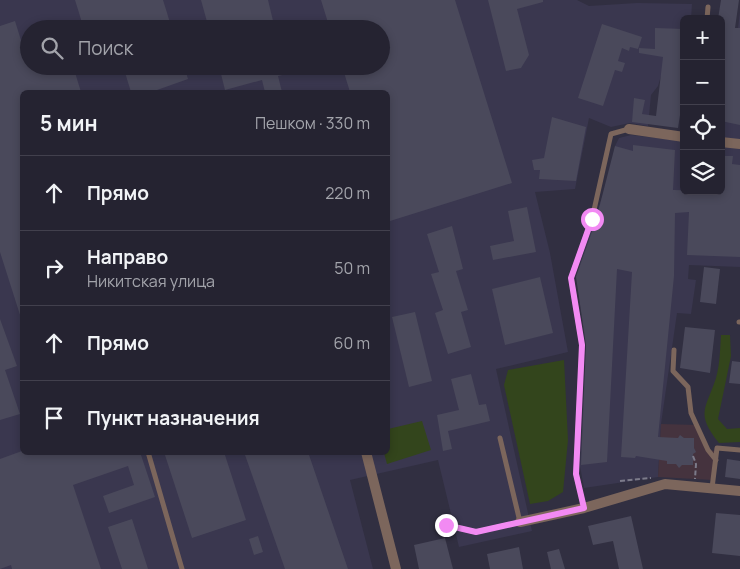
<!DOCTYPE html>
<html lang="ru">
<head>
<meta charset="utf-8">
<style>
	:root { --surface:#252331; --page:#2d2b39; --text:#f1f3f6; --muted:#a3a4ab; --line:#42404d }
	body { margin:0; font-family:Manrope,sans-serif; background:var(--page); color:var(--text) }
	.controls { position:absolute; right:15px; top:15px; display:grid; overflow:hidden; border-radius:8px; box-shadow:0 2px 8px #0003 }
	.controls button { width:45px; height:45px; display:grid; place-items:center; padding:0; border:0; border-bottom:1px solid var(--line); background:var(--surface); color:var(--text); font:25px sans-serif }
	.stop { position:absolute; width:15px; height:15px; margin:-11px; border:4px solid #f28af3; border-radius:50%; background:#fff }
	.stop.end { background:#f28af3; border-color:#fff; box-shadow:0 1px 5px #0008 }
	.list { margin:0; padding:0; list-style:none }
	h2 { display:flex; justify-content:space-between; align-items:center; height:65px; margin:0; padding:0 20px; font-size:21px }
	h2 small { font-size:16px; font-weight:400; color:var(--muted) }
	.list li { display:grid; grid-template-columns:32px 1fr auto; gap:15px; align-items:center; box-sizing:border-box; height:75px; padding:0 20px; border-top:1px solid var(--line) }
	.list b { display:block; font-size:19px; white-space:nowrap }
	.list p { margin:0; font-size:16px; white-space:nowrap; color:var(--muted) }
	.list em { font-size:16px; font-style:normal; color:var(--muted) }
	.icon { flex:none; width:28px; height:28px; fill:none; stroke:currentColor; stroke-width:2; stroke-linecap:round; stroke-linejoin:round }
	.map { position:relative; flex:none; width:740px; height:569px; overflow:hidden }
	.search { position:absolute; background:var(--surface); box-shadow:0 2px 8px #0003; left:20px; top:20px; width:370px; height:55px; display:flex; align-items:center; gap:12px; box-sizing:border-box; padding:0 18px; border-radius:28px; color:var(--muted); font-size:19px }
	.panel { position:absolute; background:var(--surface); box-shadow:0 2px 8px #0003; left:20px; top:90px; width:370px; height:365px; border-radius:8px }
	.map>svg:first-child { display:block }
	.built { fill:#3a374f; fill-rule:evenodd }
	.education { fill:#45333e }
	.green { fill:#33451c }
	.building { fill:#4a495b }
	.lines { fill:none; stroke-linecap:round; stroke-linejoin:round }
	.path { stroke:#7c7b8a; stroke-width:2; stroke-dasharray:5 2.5; stroke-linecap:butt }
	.lane { stroke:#7c665c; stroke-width:5 }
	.street { stroke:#7c665c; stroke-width:10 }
	.route { stroke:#f28af3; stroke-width:6 }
</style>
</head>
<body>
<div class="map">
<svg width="740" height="569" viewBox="0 0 740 569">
	<rect width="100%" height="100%" fill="#312f41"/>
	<g class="built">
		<path d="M0 0H577L589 6 637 3 692 4 691 19H684V69H663L658 86 651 95 648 126 630 123 611 127 589 118 575 189 535 192 550 253 568 352 496 369 532 531 459 547 438 460 350 480 373 569H0ZM29 29H381V66H29ZM22 92H388V452H22Z"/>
		<polygon points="740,12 740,140 721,138 721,60 734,61"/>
		<polygon points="631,135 684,141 684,191 721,191 721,145 740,147 740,267 689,265 688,279 696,280 691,314 677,313 661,424 658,477 584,488 580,466 586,349 585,325 576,276 610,173 615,146 619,138"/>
	</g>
	<polygon class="education" points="661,424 697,425 708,450 716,451 713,480 658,477"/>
	<g class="green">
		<path d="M721 335H730L731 356 718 419 727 429 740 428V442L719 443C695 413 706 409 716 378 720 364 720 350 721 335Z"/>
		<polygon points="564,360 568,440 563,492 548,501 530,504 504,385 508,370"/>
		<polygon points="422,421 431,450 387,464 384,453 388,452 388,429"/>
	</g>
	<g class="building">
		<polygon points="75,0 163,0 172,29 84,29"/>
		<polygon points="201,0 268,0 275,29 209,29"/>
		<polygon points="321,0 455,0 512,183 390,221 388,213 388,92 350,92 342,66 381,66 381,29 330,29"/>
		<polygon points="488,0 543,0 543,2 517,9 529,55 521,68 506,71"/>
		<polygon points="721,0 739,0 735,28 740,28 740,125 721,121 721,19 718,19"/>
		<polygon points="15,21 29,66 73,66 81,92 22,92 21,318 0,252 0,26"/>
		<polygon points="602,24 642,37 638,49 630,47 629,51 622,48 618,61 625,63 622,72 615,70 603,106 578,98"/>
		<polygon points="655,28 684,29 684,89 678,128 632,122 634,98 645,100 642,114 656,116 663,57 639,53 639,48 655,49"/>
		<polygon points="123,66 184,66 188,79 157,90 158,92 131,92"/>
		<polygon points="219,66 285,66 287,74 278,76 282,92 265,92 262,80 225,90"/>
		<polygon points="552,117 586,127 576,181 539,179 540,170 534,170 532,160 544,158"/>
		<polygon points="633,145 675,150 673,190 721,191 723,156 733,156 732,164 740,165 740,257 687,255 689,212 675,213 674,276 658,437 678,438 680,435 684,438 694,438 694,448 696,452 693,454 693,465 682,465 679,468 676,464 667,464 667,461 636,456 635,458 621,457 632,272 617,269 607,462 581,465 586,345 576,277 596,220 615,146 633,151"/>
		<polygon points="527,207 536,252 493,260 490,246 514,241 508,211"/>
		<polygon points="452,226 463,269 456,271 468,310 461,312 471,347 448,354 435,313 443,310 431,274 439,272 427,234"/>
		<polygon points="704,267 720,269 716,304 700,302"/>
		<polygon points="540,277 553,333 505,345 492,289"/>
		<polygon points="415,312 432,381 409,387 392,317"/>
		<polygon points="0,319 17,366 5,370 20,414 0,420"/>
		<polygon points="685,327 715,330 710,373 680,368"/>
		<polygon points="732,361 740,362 740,384 729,383"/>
		<polygon points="471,374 479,405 486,404 490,421 448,431 452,449 443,451 437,415 459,410 451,379"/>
		<polygon points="22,451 140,452 155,497 109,513 103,496 134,485 128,466 73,485 101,569 12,569 11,565 0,569 0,459"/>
		<polygon points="164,452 224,452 246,520 192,538"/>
		<polygon points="244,452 308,452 348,569 285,569"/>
		<polygon points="727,459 740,461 740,479 725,477"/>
		<polygon points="716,513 740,515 740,556 712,553"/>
		<polygon points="631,516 643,569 619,569 613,541 593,545 588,526"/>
		<polygon points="132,519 148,569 122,569 108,527"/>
		<polygon points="258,536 263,552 254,555 249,539"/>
		<polygon points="445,538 453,569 419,569 414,545"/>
		<polygon points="519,547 523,569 490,569 487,554"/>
		<polygon points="559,549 565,569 551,569 547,552"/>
	</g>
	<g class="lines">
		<g class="path">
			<polyline points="693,456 696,464 695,479"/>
			<polyline points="620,481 651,478"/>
		</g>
		<g class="lane">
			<polyline points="707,19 708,7"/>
			<polyline points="739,322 740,322"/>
			<polyline points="674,350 673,371 688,387 691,413 708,450 716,460"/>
			<polyline points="148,452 182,569"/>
			<polyline points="712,488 717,448 740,450"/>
			<polyline points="584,508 576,474 582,345 571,278 592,219 611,134 629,129"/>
			<polyline points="446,525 476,532 520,522 500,438"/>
		</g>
		<g class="street">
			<polyline points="629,129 684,137"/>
			<polyline points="721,142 740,144"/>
			<polyline points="366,452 396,569"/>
			<polyline points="520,522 584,508 665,484 740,491"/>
		</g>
	</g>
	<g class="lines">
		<polyline class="route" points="446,525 476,532 584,508 576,474 582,345 571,278 592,219"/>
	</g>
</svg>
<div class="controls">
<button>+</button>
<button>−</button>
<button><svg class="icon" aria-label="locate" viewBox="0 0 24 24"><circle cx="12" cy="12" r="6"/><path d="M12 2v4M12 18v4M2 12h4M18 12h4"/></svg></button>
<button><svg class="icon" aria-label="layers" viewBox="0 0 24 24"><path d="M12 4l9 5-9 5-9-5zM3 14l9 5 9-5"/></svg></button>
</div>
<div class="stop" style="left:592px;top:219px"></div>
<div class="stop end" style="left:446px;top:525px"></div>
<div class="search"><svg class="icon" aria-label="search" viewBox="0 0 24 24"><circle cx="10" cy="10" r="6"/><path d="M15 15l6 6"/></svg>Поиск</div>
<section class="panel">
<h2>5 мин<small>Пешком · 330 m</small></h2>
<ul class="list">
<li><svg class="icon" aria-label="ahead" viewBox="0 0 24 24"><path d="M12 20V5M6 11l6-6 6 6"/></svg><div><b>Прямо</b></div><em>220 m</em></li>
<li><svg class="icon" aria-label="right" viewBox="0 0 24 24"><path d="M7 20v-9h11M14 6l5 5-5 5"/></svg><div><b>Направо</b><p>Никитская улица</p></div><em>50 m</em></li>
<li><svg class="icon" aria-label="ahead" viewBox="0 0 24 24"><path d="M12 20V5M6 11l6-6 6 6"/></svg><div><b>Прямо</b></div><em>60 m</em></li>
<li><svg class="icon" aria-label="arrive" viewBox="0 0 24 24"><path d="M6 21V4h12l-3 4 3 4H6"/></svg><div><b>Пункт назначения</b></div></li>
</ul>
</section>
</div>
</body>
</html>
